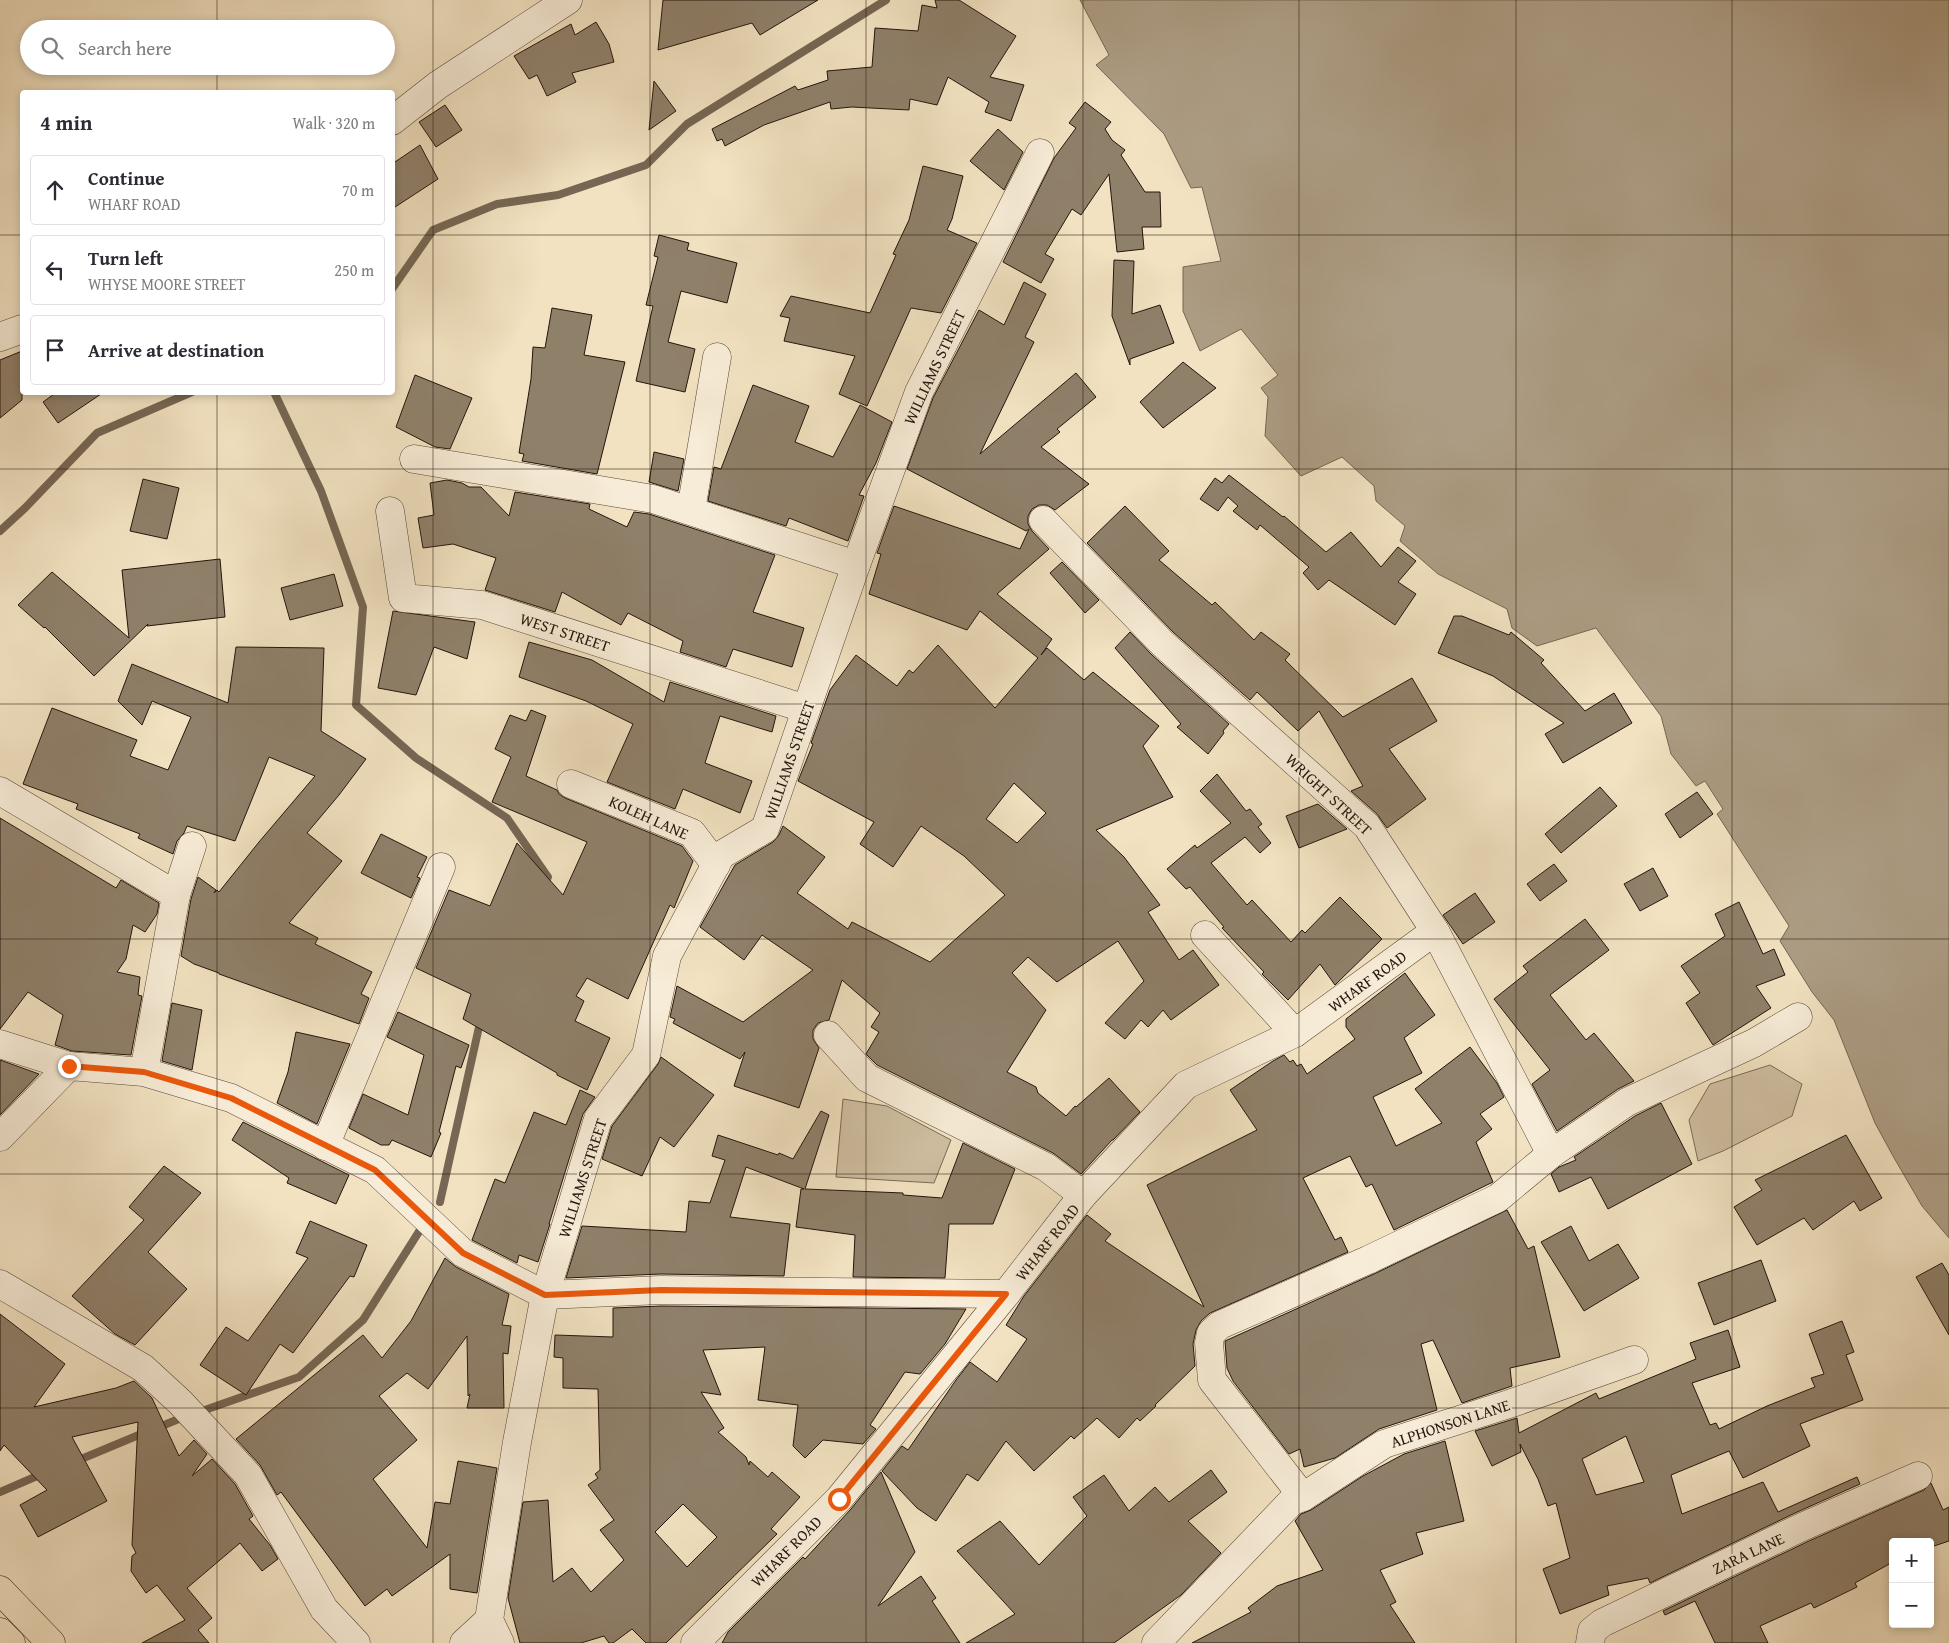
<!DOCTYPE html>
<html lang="en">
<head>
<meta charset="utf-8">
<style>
	:root { --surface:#fff; --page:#f2f2f3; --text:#2b2b33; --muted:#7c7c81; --line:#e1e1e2 }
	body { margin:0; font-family:"Gentium Book Plus",serif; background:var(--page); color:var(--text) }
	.controls { position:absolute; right:15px; bottom:15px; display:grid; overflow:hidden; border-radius:5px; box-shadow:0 2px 8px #0003 }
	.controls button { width:45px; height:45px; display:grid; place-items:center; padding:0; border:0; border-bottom:1px solid var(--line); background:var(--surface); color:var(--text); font:25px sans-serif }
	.stop { position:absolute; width:15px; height:15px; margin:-11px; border:4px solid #ea580c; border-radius:50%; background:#fff }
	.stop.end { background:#ea580c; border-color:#fff; box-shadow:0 1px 5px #0008 }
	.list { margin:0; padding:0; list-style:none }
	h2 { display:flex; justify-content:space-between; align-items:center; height:65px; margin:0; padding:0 20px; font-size:21px }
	h2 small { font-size:16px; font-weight:400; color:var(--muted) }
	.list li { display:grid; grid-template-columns:32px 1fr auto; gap:15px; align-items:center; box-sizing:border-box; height:70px; margin:0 10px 10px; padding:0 10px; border:1px solid var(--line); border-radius:5px }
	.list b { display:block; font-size:19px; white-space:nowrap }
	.list p { margin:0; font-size:16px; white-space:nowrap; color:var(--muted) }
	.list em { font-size:16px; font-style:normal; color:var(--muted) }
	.icon { flex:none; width:28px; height:28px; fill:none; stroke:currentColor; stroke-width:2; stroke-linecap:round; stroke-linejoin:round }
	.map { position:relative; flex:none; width:1949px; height:1643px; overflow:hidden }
	.search { position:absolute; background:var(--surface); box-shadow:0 2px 8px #0003; left:20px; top:20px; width:375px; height:55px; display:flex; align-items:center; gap:12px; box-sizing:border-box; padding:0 18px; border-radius:28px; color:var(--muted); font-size:19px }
	.panel { position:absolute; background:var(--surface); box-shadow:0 2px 8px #0003; left:20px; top:90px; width:375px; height:305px; border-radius:5px }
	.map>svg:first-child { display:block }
	.green { fill:#cfbfa2; stroke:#7a6a57 }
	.water { fill:#ac9c83; stroke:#766653 }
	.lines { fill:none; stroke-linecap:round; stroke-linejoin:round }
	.stream { stroke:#766653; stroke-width:8 }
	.building { fill:#8f806a; stroke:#24150c; fill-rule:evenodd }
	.minor-casing { stroke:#584839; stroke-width:29 }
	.highway-casing { stroke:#24150c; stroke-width:29 }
	.minor { stroke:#f7ecd7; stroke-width:28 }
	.highway { stroke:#f2e2c1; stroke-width:28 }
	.route { stroke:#ea580c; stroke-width:6 }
	.grid { fill:none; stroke:#24150c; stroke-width:1; stroke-opacity:0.55 }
	.labels { text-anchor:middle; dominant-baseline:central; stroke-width:4; stroke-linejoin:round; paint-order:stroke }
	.street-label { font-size:16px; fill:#24150c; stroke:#f7ecd7 }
</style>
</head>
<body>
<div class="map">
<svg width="1949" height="1643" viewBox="0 0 1949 1643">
	<rect width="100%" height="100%" fill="#f2e2c1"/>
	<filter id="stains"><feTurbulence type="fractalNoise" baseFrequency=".004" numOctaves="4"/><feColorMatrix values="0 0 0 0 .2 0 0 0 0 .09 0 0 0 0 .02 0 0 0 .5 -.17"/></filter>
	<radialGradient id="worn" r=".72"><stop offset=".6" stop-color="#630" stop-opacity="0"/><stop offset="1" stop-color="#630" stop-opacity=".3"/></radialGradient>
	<g class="green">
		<polygon points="1770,1065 1802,1084 1792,1116 1723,1151 1698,1161 1689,1120 1710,1084"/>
		<polygon points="843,1099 887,1106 951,1140 934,1183 836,1177"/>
	</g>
	<polygon class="water" points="1080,0 1949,0 1949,1238 1922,1206 1893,1156 1875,1123 1834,1020 1812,992 1780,941 1789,926 1717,814 1723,809 1705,781 1696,786 1671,754 1661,716 1596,628 1537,646 1512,628 1507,609 1438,574 1400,541 1405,526 1376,501 1374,486 1342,457 1301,476 1265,436 1268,397 1261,388 1278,375 1241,329 1200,351 1183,311 1183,267 1221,261 1202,187 1191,188 1164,134 1096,65 1109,55"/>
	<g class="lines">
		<g class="stream">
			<polyline points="392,289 433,230 497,204 558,195 646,165 687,124 886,0"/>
			<polyline points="274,392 321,491 363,607 356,705 416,758 507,818 548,877 544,886"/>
			<polyline points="0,531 25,508 97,433 192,392"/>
			<polyline points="440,1202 481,1018"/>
			<polyline points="202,1411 299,1377 363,1320 420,1230"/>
			<polyline points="157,1428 181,1418"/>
			<polyline points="74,1462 146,1432"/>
			<polyline points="0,1492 44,1473"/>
		</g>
	</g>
	<g class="building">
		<polygon points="663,0 818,0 760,35 752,23 658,50"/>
		<polygon points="935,0 959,0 1016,36 990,77 1024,85 1011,121 985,112 989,102 948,77 937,105 910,99 909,110 852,107 831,109 830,102 764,125 725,146 722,139 717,141 712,129 795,86 798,90 828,80 827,71 872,67 875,28 918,31 922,5 937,8"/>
		<polygon points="596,22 609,44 614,62 572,73 576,82 547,96 537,75 529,79 514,56 571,24 575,35"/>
		<polygon points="654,81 676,111 649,130"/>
		<polygon points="1085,102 1111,122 1105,129 1112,140 1125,150 1121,155 1145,192 1160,192 1161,227 1142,227 1144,249 1117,252 1109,174 1081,215 1072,209 1045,254 1054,259 1041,283 1003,262 1054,158 1076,128 1069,123"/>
		<polygon points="445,105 462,130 436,147 419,122"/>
		<polygon points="998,129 1023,152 1004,190 970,161"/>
		<polygon points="420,145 438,179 392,209 392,164"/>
		<polygon points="923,166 963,176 952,219 947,230 977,243 941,313 911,308 867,406 839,394 855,356 784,341 790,318 780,316 791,296 870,313 896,255 893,254 909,220"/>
		<polygon points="659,235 689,243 687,250 737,263 727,303 681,291 668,342 695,349 685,392 636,381 653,306 646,305 658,257 654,256"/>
		<polygon points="1114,260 1134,261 1132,314 1160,305 1174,343 1130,359 1130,365 1112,316"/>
		<path d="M1024 282 1046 294 1025 337 1034 342 980 454 1076 373 1096 397 1057 429 1060 432 1041 447 1089 484 1055 510 1047 505H1039L1032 509 1028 516V524L1032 531 1049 549 997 594 1052 639 1041 655 1047 648 1084 680 1093 672 1159 726 1143 746 1173 797 1096 830 1124 857 1160 905 1148 912 1179 960 1193 950 1219 985 1171 1020 1163 1010 1148 1027 1141 1020 1125 1039 1105 1023 1144 981 1118 941 1057 982 1028 957 1012 973 1046 1010 1007 1072 1036 1087 1038 1093 1066 1116 1075 1106 1076 1107 1109 1078 1140 1112 1113 1140H1112L1081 1174 1053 1153 877 1065 866 1054 879 1032 871 1027 880 1013 842 980 829 1020 818 1023 813 1030V1039L819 1048 799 1108 734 1086 745 1052 740 1059 673 1023 675 1019 670 1017 677 986 743 1022 813 970 762 935 744 960 700 927 735 865 773 842 779 835 783 826 825 857 797 893 848 929 852 922 930 962 1005 895 964 856 921 826 893 867 860 844 874 822 798 781 813 744 811 743 830 690 856 655 897 686 909 670 913 673 938 645 995 708 1038 658 980 611 967 630 869 594 881 554 877 553 894 506 1020 549 1029 529 1026 531 907 469 933 398 979 310 1004 325ZM1014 783 1046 813 1017 843 986 819Z"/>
		<polygon points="552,308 592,315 584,355 625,362 597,474 522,461 524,454 519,453 531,379 533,347 545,348"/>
		<polygon points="22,351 22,400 0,418 0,360"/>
		<polygon points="1183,362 1216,388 1163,428 1140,402"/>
		<polygon points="415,375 472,398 450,449 435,447 396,427"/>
		<polygon points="753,385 809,406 795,442 833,457 860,405 892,422 876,463 859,495 864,496 848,541 789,518 786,526 708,501 714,467 721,469"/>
		<polygon points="57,392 104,392 58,423 43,402"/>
		<polygon points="654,452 684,459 678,491 649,482"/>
		<polygon points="1229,475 1283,517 1284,516 1326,552 1351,532 1381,567 1398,547 1416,561 1398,582 1416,594 1395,625 1329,580 1318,590 1303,573 1309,567 1260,525 1257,530 1233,511 1238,506 1228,497 1218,511 1200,499 1215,478 1222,483"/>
		<polygon points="143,479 179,488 167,539 130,531"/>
		<polygon points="447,480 462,483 469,487 481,487 509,516 515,492 590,504 589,509 627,527 634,512 649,514 775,555 753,612 804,628 792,667 733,649 726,667 680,652 683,641 628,613 621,625 562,592 555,612 485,590 496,558 453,544 423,548 418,518 434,515 430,483"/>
		<polygon points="1125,506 1169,551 1159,560 1212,605 1215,602 1254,640 1261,632 1290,654 1285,660 1343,717 1412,678 1437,721 1389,749 1426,799 1387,828 1377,814 1351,791 1363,786 1319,711 1298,731 1257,692 1250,700 1173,632 1087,543"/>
		<polygon points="220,559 225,617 147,626 148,624 94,676 45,627 44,628 18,605 52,572 129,638 122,570"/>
		<polygon points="1062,562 1099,600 1085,613 1050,573"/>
		<polygon points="334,574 343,606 290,620 281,588"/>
		<polygon points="393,611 475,622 467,659 434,647 416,695 378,688"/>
		<polygon points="1454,616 1462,616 1509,635 1511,632 1544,660 1541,663 1585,711 1614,693 1632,723 1563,763 1545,734 1564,723 1493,676 1438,653"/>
		<polygon points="1130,632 1152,655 1229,724 1223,731 1224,733 1208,754 1177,727 1181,724 1115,648"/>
		<polygon points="529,642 592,660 664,702 670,682 776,716 772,732 720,716 705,763 752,781 740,813 683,789 675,809 607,782 633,724 586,701 519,677"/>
		<polygon points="236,647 324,648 321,731 366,759 339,795 307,833 342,861 289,923 318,938 315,944 372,972 361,994 369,998 359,1024 219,974 219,973 194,964 181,956 191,899 198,877 216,890 214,893 217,890 219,892 259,842 315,776 269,757 235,841 187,826 184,833 177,841 173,854 138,838 140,834 76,809 78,804 23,784 52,708 137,740 130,756 168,770 191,717 152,701 142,725 118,701 132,664 228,703"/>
		<polygon points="531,710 546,716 526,776 557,790 559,794 565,798 682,846 693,861 674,908 670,905 628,999 587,978 576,996 584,1001 575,1021 610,1038 587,1090 557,1075 557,1073 463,1019 471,994 416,968 449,890 490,906 517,843 563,895 587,842 492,802 511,757 495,749 510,715 526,721"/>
		<polygon points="1217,774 1246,811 1250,809 1262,824 1258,827 1271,843 1260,853 1245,837 1211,863 1247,905 1252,900 1291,942 1302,930 1305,933 1340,897 1382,939 1335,985 1320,964 1288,1000 1262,974 1264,972 1222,928 1224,927 1190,887 1186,889 1167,869 1195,845 1197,848 1231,823 1200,791"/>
		<polygon points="1600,787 1617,806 1561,853 1545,834"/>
		<polygon points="1697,792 1713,814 1680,838 1665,814"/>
		<polygon points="1318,804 1347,829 1299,848 1286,816"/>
		<polygon points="0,818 116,888 121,880 159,903 157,914 145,932 133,925 126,959 117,972 140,977 138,995 142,996 131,1055 72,1051 55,1045 63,1015 28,992 0,1029"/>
		<polygon points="381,834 427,857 417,877 420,878 411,898 361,873"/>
		<polygon points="1554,864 1567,881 1540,901 1527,884"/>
		<polygon points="1653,868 1668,896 1640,911 1624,884"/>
		<polygon points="1475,893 1495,922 1463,944 1443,915"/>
		<polygon points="1739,902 1763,954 1774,949 1785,975 1756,986 1771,1008 1713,1045 1686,1003 1700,993 1681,966 1725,936 1715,914"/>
		<polygon points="1585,919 1609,950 1550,995 1586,1040 1594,1033 1634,1081 1618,1089 1557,1131 1532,1084 1550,1070 1494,999 1528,972 1523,966"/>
		<polygon points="1405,973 1435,1015 1404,1038 1422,1073 1373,1097 1396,1146 1442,1123 1415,1089 1470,1047 1497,1083 1504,1097 1480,1114 1492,1129 1476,1142 1493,1182 1394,1230 1372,1184 1366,1187 1350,1156 1303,1178 1335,1240 1341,1237 1348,1252 1210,1313 1201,1321 1196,1330 1193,1344 1195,1366 1155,1405 1156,1406 1140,1421 1137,1418 1119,1438 1097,1418 1074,1439 1071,1436 1034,1471 1006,1441 978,1481 967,1474 936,1521 917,1508 882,1471 902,1446 908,1450 956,1380 970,1362 997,1382 1027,1339 1006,1325 1024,1296 1087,1215 1111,1234 1105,1241 1204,1307 1147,1185 1257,1130 1230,1090 1273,1061 1284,1055 1290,1062 1293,1060 1297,1066 1301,1064 1307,1074 1355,1039 1346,1027 1346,1019"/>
		<polygon points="172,1003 202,1010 192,1070 162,1061"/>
		<polygon points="398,1012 469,1045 461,1068 456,1066 439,1132 441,1133 431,1157 392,1140 389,1145 381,1145 349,1128 363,1094 408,1115 424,1055 387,1037"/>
		<polygon points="296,1032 350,1044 317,1124 277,1103 288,1072"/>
		<polygon points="661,1057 714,1095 674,1147 660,1137 642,1176 602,1159 612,1126 658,1064"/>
		<polygon points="0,1060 39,1074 0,1115"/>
		<polygon points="580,1090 595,1097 583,1114 549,1224 550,1224 538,1262 519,1255 517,1263 472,1240 495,1179 505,1183 534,1112 566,1125"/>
		<polygon points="1661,1103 1692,1164 1608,1209 1591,1177 1559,1192 1551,1174 1559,1167 1576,1160 1574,1157 1635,1116"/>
		<polygon points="821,1111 829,1115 805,1189 903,1193 903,1195 942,1198 963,1143 1015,1169 993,1224 949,1224 945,1278 853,1277 855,1235 796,1227 801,1189 804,1189 746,1167 730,1217 790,1224 784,1276 661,1274 566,1278 582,1226 686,1232 689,1201 710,1203 725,1160 712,1156 718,1135 778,1155 779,1153 793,1159"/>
		<polygon points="243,1122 349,1175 336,1204 287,1183 289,1178 232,1140"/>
		<polygon points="1846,1135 1882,1198 1860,1211 1854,1201 1813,1230 1804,1218 1757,1245 1734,1207 1762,1190 1755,1180"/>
		<polygon points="164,1166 201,1193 148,1252 187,1289 135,1345 115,1334 72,1296 144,1220 129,1207"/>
		<polygon points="1507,1210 1528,1249 1534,1246 1560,1357 1510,1368 1512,1386 1462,1403 1433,1340 1421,1344 1437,1410 1379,1429 1335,1458 1304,1467 1300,1449 1289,1454 1233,1381 1227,1368 1225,1341 1374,1274"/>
		<polygon points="310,1221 367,1245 354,1277 350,1276 293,1353 280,1344 246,1395 200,1365 226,1327 248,1341 308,1258 296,1253"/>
		<polygon points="1571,1226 1589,1261 1618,1244 1639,1278 1584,1311 1541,1242"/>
		<polygon points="445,1258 456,1267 509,1294 502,1325 511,1326 508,1354 503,1353 504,1408 467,1408 470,1394 468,1396 467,1336 428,1389 407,1373 379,1396 417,1440 373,1479 427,1548 435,1502 450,1504 458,1461 497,1468 477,1593 450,1589 450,1554 392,1596 387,1589 365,1606 281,1492 277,1495 260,1465 236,1439 363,1335 382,1358 411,1321"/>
		<polygon points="1761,1260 1776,1301 1714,1325 1698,1283"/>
		<polygon points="1942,1263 1949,1275 1949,1335 1916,1277"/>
		<path d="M661 1306 966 1309 945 1344 920 1374 905 1372 870 1425 876 1429 863 1444 823 1440 805 1458 793 1446 798 1405 758 1400 765 1347 703 1350 721 1395 701 1392 724 1428 718 1432 746 1457 749 1465 750 1461 768 1477 772 1472 800 1497 771 1529 777 1534 666 1643H646L632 1629 613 1643H609L604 1636 581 1643H520L508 1598 523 1502 548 1500 553 1582 572 1568 591 1592 624 1560 600 1530 614 1520 588 1485 598 1478 595 1474 600 1470 598 1389 563 1388V1358L554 1357 555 1335 613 1337V1308ZM683 1504 717 1537 687 1567 655 1532Z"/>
		<polygon points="0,1314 65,1364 34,1407 116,1388 134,1381 152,1398 179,1456 194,1440 207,1454 192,1476 212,1459 235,1484 253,1516 249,1519 270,1545 278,1559 262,1571 240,1543 187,1588 212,1618 198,1630 209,1643 142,1643 185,1620 157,1585 146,1593 131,1571 132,1556 136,1553 132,1545 138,1422 72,1437 107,1501 38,1537 20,1505 47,1490 4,1445 0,1451"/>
		<path d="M1842 1321 1854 1352 1846 1355 1863 1400 1800 1424 1810 1446 1743 1478 1729 1451 1671 1475 1682 1514 1763 1482 1778 1512 1857 1477 1860 1484 1795 1513 1650 1583 1648 1578 1607 1586 1609 1595 1560 1614 1543 1569 1570 1558 1556 1503 1548 1506 1538 1479 1520 1444 1521 1452 1492 1466 1475 1431 1517 1418 1519 1433 1596 1393 1599 1399 1696 1359 1690 1343 1728 1330 1740 1367 1692 1383 1710 1425 1716 1423 1719 1429 1767 1406 1815 1387 1811 1378 1824 1374 1809 1334ZM1626 1436 1644 1482 1596 1495 1582 1459Z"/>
		<polygon points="1445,1441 1464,1521 1416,1533 1423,1554 1380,1570 1396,1602 1390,1605 1415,1643 1192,1643 1251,1612 1248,1608 1277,1586 1323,1570 1295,1521 1301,1514 1311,1510 1363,1476 1404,1454"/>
		<polygon points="1211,1470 1227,1492 1188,1521 1221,1553 1181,1595 1114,1643 966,1643 1015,1614 957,1551 1000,1521 1039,1565 1087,1516 1073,1497 1104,1475 1129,1511 1155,1487 1169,1502"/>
		<polygon points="881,1472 915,1552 878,1606 921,1576 936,1598 932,1601 960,1643 722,1643 728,1632 803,1557 805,1559 851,1509"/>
		<polygon points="1931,1483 1943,1510 1949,1507 1949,1541 1931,1547 1930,1542 1893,1542 1893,1562 1855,1583 1857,1587 1814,1608 1811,1603 1760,1626 1768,1643 1715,1643 1695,1601 1665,1615 1663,1611 1809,1541 1924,1490"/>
	</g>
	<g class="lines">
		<defs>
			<g id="minor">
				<polyline points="392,121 438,85 568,0"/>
				<polyline points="0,337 22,329"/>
				<polyline points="414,459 653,499 856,565"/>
				<polyline points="691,510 717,357"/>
				<polyline points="390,511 403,598 482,605 806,709"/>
				<polyline points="1043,520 1162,643 1367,826 1435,931 1551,1154"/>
				<polyline points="571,784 692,833 716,865"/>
				<polyline points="0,791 176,895"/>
				<polyline points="1205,935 1295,1033"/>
				<polyline points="828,1035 867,1078 1046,1167 1083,1195"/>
				<polyline points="0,1044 69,1066"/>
				<polyline points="144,1072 176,895 192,846"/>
				<polyline points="0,1137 69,1066 144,1072 231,1098 375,1170 463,1253 545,1295 661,1290 1006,1294"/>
				<polyline points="325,1146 441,867"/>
				<polyline points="0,1284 143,1368 180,1402 248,1475 324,1609 356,1643"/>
				<polyline points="1303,1497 1212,1380 1209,1343 1211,1333 1220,1325 1368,1260 1498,1198 1551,1154 1627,1102 1754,1043 1798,1017"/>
				<polyline points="464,1643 489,1620"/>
				<polyline points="500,1643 489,1620 517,1442 545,1295 598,1119 646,1055 667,956 721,855 765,829 856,565 919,392 1040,153"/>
				<polyline points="695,1643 839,1499 1006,1294 1083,1195 1186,1085 1295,1033 1435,931"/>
				<polyline points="1156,1643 1292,1501 1303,1497 1384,1444 1512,1403 1634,1360"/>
				<polyline points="1590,1643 1592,1631 1602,1623 1802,1527 1918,1476"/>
			</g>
			<g id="highway">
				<polyline points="0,1590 51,1643"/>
				<polyline points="0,1632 11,1643"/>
			</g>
		</defs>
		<use href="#minor" class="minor-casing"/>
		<use href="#highway" class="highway-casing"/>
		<use href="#minor" class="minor"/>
		<use href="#highway" class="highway"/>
	</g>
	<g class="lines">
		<polyline class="route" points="69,1066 144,1072 231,1098 375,1170 463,1253 545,1295 661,1290 1006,1294 839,1499"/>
	</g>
	<path class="grid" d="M217 0V29M433 0V1643M650 0V1643M866 0V1643M1083 0V1643M1299 0V1643M1516 0V1643M1732 0V1643M217 66V92M0 235H22M392 235H1949M217 392V1643M0 469H1949M0 704H1949M0 939H1949M0 1174H1949M0 1408H1949"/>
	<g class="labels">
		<g class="street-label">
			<text transform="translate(934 367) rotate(-65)">WILLIAMS STREET</text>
			<text transform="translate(565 632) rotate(18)">WEST STREET</text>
			<text transform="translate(789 760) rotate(-71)">WILLIAMS STREET</text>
			<text transform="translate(1329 794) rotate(43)">WRIGHT STREET</text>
			<text transform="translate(649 817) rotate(24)">KOLEH LANE</text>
			<text transform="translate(1367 981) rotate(-36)">WHARF ROAD</text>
			<text transform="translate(582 1178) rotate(-72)">WILLIAMS STREET</text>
			<text transform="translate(1047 1242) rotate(-52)">WHARF ROAD</text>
			<text transform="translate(1450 1423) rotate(-18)">ALPHONSON LANE</text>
			<text transform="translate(786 1551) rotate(-45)">WHARF ROAD</text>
			<text transform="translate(1748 1553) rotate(-25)">ZARA LANE</text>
		</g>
	</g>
	<rect width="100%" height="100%" filter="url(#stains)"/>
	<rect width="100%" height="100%" fill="url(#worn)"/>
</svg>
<div class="controls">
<button>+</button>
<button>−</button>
</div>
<div class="stop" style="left:839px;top:1499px"></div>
<div class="stop end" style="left:69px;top:1066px"></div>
<div class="search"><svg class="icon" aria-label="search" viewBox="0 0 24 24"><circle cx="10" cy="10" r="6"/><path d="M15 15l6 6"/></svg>Search here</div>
<section class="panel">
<h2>4 min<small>Walk · 320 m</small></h2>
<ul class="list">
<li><svg class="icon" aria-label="ahead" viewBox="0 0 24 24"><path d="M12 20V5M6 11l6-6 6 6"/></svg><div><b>Continue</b><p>WHARF ROAD</p></div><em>70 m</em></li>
<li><svg class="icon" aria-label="left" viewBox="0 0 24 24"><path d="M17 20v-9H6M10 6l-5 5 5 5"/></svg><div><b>Turn left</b><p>WHYSE MOORE STREET</p></div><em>250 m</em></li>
<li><svg class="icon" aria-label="arrive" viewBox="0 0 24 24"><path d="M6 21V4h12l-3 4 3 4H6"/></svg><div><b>Arrive at destination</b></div></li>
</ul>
</section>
</div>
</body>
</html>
